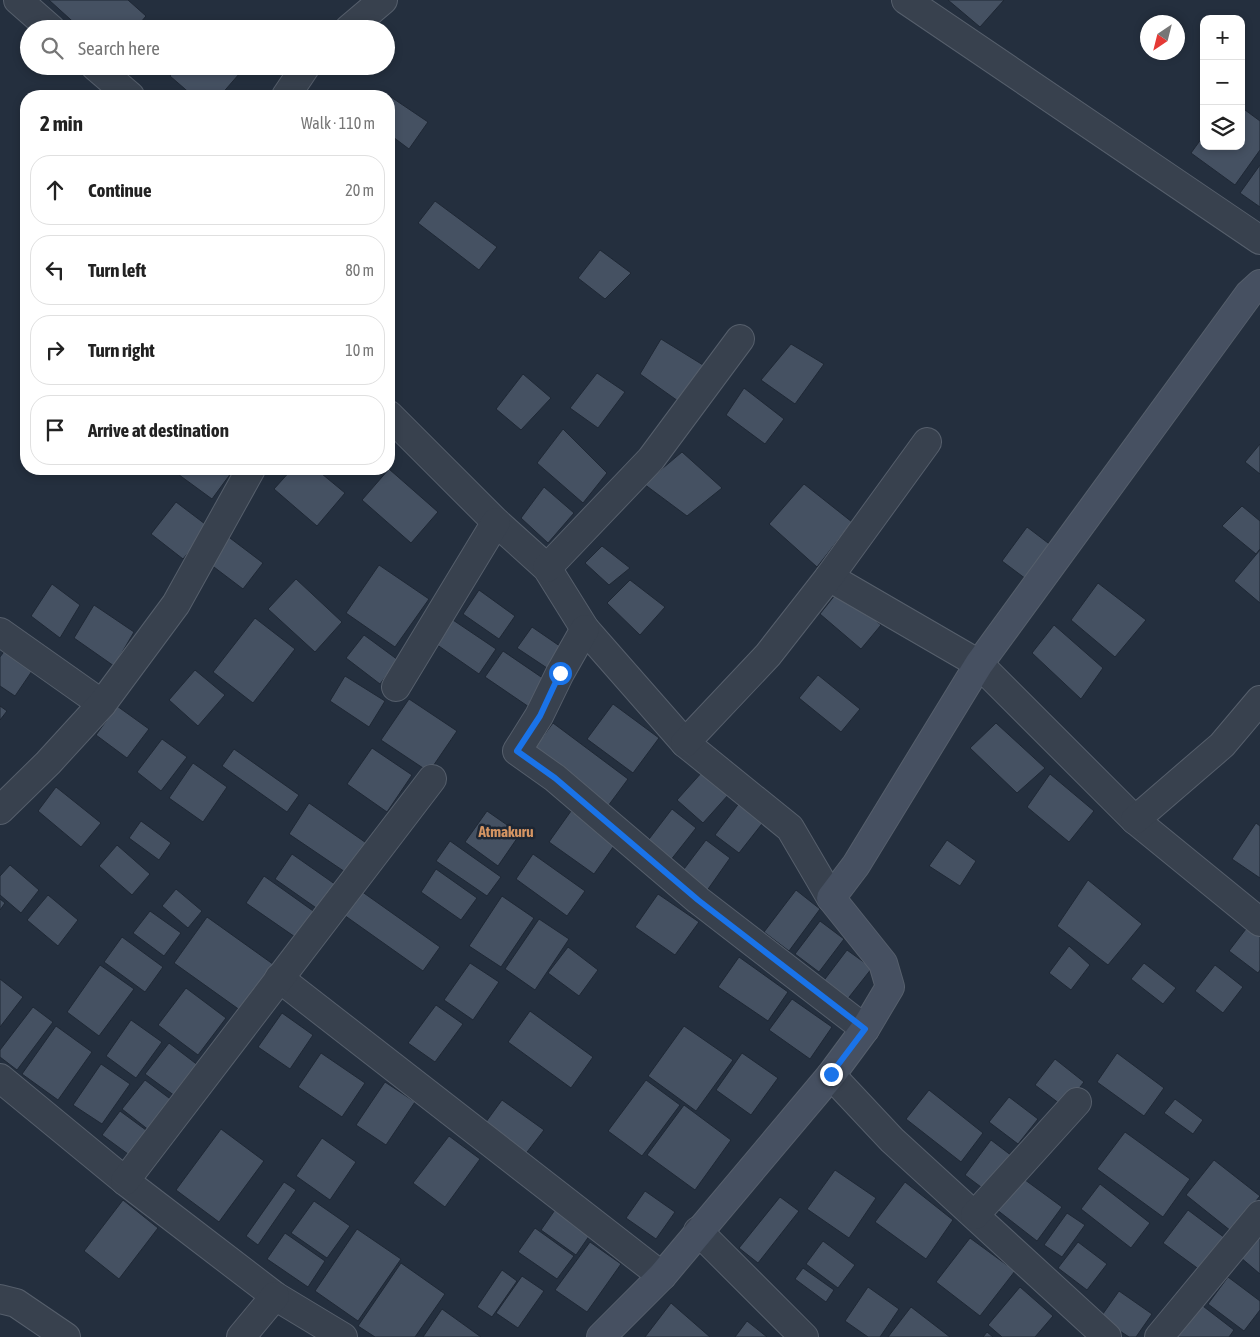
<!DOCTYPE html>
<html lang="en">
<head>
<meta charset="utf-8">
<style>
	:root { --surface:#fff; --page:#f2f2f2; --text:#222; --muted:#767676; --line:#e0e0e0 }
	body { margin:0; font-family:"Asap Condensed",sans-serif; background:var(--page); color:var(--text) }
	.controls { position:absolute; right:15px; top:15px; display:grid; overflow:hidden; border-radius:10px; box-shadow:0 2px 8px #0003 }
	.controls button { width:45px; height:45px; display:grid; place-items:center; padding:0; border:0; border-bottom:1px solid var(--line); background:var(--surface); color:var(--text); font:25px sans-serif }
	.compass { position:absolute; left:1140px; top:15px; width:45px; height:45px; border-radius:50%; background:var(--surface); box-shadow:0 2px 8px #0003; rotate:215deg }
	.stop { position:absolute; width:15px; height:15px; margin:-11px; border:4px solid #1a73e8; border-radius:50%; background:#fff }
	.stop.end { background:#1a73e8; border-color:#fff; box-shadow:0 1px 5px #0008 }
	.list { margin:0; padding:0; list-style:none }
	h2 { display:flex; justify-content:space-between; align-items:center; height:65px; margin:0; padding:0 20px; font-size:21px }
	h2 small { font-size:16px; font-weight:400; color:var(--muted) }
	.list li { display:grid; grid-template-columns:32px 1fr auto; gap:15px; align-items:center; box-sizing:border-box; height:70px; margin:0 10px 10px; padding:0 10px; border:1px solid var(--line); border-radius:20px }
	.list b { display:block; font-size:19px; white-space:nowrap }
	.list em { font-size:16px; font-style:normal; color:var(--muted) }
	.icon { flex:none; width:28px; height:28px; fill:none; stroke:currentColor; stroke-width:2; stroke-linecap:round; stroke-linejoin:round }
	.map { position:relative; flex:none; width:1260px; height:1337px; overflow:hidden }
	.search { position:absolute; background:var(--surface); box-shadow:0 2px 8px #0003; left:20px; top:20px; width:375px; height:55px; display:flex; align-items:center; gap:12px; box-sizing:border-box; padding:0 18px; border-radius:28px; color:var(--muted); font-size:19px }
	.panel { position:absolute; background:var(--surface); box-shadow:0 2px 8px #0003; left:20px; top:90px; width:375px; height:385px; border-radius:20px }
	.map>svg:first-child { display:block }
	.building { fill:#455162; stroke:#1f2835 }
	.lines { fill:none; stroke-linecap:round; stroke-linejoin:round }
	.street-casing { stroke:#565f6c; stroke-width:30 }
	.secondary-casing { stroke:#565f6c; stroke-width:30 }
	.street { stroke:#38414e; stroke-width:28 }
	.secondary { stroke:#465061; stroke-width:28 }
	.route { stroke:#1a73e8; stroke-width:6 }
	.labels { text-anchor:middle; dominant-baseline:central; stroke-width:5; stroke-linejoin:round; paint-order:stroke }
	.quarter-label { font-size:15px; font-weight:bold; fill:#d59563; stroke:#1d2633 }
</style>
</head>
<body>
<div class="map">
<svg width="1260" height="1337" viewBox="0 0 1260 1337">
	<rect width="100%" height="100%" fill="#242f3e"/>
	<g class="building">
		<polygon points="49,0 128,0 146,16 135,29 81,29"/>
		<polygon points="948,0 1004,0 980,27"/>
		<polygon points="178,66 246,66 220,96 193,96 170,76"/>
		<polygon points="385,93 428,122 409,149 389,134 389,96 382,96"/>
		<polygon points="1241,107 1260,121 1260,150 1235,185 1191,153 1204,135 1204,146 1241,146"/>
		<polygon points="1260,165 1260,207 1240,193"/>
		<polygon points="435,201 497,247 479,270 418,223"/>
		<polygon points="600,250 631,273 605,299 578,278"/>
		<polygon points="661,339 703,365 678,401 640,374"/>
		<polygon points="791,344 824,364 795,404 761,380"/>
		<polygon points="597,373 625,392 598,428 570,408"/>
		<polygon points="523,374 551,398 521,430 496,409"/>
		<polygon points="744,388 784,419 765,444 726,415"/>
		<polygon points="563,429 607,473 583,503 537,463"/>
		<polygon points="1260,444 1260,474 1245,462"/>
		<polygon points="682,452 722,488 687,516 644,484"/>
		<polygon points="171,469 234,469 212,499"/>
		<polygon points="292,469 316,469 345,493 317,526 274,489"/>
		<polygon points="389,469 438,512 411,543 362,500"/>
		<polygon points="804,484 852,522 817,567 769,524"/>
		<polygon points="544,487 574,513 548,543 521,518"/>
		<polygon points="176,502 209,527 183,559 151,534"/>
		<polygon points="1242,506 1260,521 1260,549 1256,554 1222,526"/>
		<polygon points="1027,527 1052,546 1026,579 1002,561"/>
		<polygon points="226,535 263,563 243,589 206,561"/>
		<polygon points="602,546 630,568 609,585 585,563"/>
		<polygon points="1260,550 1260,603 1234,581"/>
		<polygon points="379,565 429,599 395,647 346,613"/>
		<polygon points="296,579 342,622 315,652 268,609"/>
		<polygon points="630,580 665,607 640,635 607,603"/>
		<polygon points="1098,583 1146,620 1115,657 1071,620"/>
		<polygon points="52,584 80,605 60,638 31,616"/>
		<polygon points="479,590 515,616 499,639 463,614"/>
		<polygon points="839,590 881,625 861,649 820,614"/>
		<polygon points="94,605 134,632 114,666 74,638"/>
		<polygon points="255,618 295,649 253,703 213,672"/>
		<polygon points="450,618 496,649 479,674 433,642"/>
		<polygon points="1054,625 1103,668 1081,699 1032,653"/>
		<polygon points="532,627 567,651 553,672 517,648"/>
		<polygon points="364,635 398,660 380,684 346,658"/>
		<polygon points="8,646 32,671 15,696 0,686 0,657"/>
		<polygon points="503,651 547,681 529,707 485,677"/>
		<polygon points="195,670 225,695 198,726 169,700"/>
		<polygon points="818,675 860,709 841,732 799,698"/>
		<polygon points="345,676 385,701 369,727 330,701"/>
		<polygon points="409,699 457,731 429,772 381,740"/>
		<polygon points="613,704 659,738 633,773 587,739"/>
		<polygon points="0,706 7,711 0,720"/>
		<polygon points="117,706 149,729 127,758 96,735"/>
		<polygon points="553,723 628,779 608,806 533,750"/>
		<polygon points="996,723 1045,768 1017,793 970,748"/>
		<polygon points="162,739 187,757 161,791 137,772"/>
		<polygon points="372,748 412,775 387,812 347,784"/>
		<polygon points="234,749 299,795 287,812 222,766"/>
		<polygon points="193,763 227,787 203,822 169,798"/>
		<polygon points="703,771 729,794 703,823 677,800"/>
		<polygon points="1050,774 1094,811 1069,842 1027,807"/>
		<polygon points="56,787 101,823 81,847 38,811"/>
		<polygon points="740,802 765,820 739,853 715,835"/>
		<polygon points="309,803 372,847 351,876 289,834"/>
		<polygon points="672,809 696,828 670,861 646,843"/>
		<polygon points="487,811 520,834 498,866 465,842"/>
		<polygon points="571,811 616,843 594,874 549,842"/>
		<polygon points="141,821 171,843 159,860 129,838"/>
		<polygon points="1256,823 1260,826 1260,878 1232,859"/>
		<polygon points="706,840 730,858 706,892 681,873"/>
		<polygon points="947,840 976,861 960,886 929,866"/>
		<polygon points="450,841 501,877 487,896 436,861"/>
		<polygon points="117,845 150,874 132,895 99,866"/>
		<polygon points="292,854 339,887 322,912 275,879"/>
		<polygon points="533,854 585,891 567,916 516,879"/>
		<polygon points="10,865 39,890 21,913 0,895 0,876"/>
		<polygon points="436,869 477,898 461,920 421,892"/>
		<polygon points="264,876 316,913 298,939 246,903"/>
		<polygon points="1088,880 1142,924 1108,965 1057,926"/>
		<polygon points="176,889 202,911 188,928 162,906"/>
		<polygon points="796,890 820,909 789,951 764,932"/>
		<polygon points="361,891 440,947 423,971 344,915"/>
		<polygon points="658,894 699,922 675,955 635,927"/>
		<polygon points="48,895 78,920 58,946 27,920"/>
		<polygon points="502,896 534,918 501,967 469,946"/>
		<polygon points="0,899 5,903 0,910"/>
		<polygon points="150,911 181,933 164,956 133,933"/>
		<polygon points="207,917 277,967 244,1013 174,963"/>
		<polygon points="539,919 569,939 535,990 505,969"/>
		<polygon points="820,921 844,939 819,972 795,954"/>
		<polygon points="1249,925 1260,933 1260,970 1258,973 1229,951"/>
		<polygon points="122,937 163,967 145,992 104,962"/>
		<polygon points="1069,946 1090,965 1071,990 1049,973"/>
		<polygon points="568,947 598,970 579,996 548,973"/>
		<polygon points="847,950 872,968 846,1001 822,983"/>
		<polygon points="739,957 788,992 768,1021 718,987"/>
		<polygon points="470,963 499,982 473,1020 444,1000"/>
		<polygon points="1144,963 1176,988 1163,1004 1131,979"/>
		<polygon points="100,965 134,989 99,1036 67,1012"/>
		<polygon points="1215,965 1243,987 1223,1013 1195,991"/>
		<polygon points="0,979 23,997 0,1027"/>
		<polygon points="186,988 226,1018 198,1055 158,1025"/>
		<polygon points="792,999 832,1027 810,1059 769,1030"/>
		<polygon points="436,1005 463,1024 435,1062 408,1043"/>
		<polygon points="33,1007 53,1022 17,1070 0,1057 0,1050"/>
		<polygon points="530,1011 593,1057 571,1088 508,1042"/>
		<polygon points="282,1013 313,1035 290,1069 258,1047"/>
		<polygon points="131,1020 162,1042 136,1078 106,1056"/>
		<polygon points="56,1026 92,1052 58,1100 22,1074"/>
		<polygon points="684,1026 733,1060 696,1111 648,1076"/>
		<polygon points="169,1043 199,1066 175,1096 145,1074"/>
		<polygon points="321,1053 365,1083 342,1117 298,1087"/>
		<polygon points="742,1053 778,1078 751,1115 716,1090"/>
		<polygon points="1117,1053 1164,1088 1144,1116 1097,1082"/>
		<polygon points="1055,1059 1084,1082 1064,1107 1035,1085"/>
		<polygon points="101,1064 130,1084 102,1124 73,1105"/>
		<polygon points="145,1080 173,1101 150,1131 122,1109"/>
		<polygon points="646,1080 680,1105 642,1156 608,1131"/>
		<polygon points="385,1082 415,1102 386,1145 356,1125"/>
		<polygon points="929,1090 983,1133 961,1162 906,1119"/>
		<polygon points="1009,1097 1038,1119 1018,1144 989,1122"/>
		<polygon points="1175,1099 1203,1120 1193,1134 1164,1113"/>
		<polygon points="502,1100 544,1130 524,1156 483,1126"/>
		<polygon points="684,1105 731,1140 695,1190 647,1155"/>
		<polygon points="120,1111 150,1133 132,1157 102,1135"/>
		<polygon points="221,1129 264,1161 219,1222 176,1190"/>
		<polygon points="1125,1132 1190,1179 1163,1217 1097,1169"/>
		<polygon points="449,1136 480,1159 445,1207 413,1183"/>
		<polygon points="322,1138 356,1162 330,1200 296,1176"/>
		<polygon points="991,1140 1012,1156 985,1190 965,1175"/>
		<polygon points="1214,1160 1260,1196 1231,1231 1186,1195"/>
		<polygon points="835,1170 876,1198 849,1238 807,1209"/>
		<polygon points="1017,1174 1062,1207 1037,1241 992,1206"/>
		<polygon points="284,1182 296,1190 258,1245 246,1236"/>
		<polygon points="905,1182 953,1220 926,1259 875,1222"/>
		<polygon points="1100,1184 1150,1223 1131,1248 1081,1209"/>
		<polygon points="645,1191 675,1212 656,1239 626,1218"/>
		<polygon points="780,1197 799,1211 758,1263 739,1248"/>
		<polygon points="123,1200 158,1228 119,1279 84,1251"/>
		<polygon points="314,1201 350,1226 327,1258 291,1233"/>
		<polygon points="559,1204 594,1229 576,1255 541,1230"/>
		<polygon points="1188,1210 1225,1238 1200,1270 1163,1243"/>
		<polygon points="1067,1213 1085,1225 1062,1257 1044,1245"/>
		<polygon points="535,1228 574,1256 557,1279 518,1252"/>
		<polygon points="357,1229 401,1259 358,1321 315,1291"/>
		<polygon points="285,1233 325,1261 308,1287 267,1259"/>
		<polygon points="1260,1234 1260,1274 1240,1257"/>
		<polygon points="970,1238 1015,1271 980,1316 936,1282"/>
		<polygon points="823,1241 855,1265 838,1288 806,1264"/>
		<polygon points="590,1242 621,1264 587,1312 555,1290"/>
		<polygon points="1078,1242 1107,1264 1087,1290 1058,1268"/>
		<polygon points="401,1263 445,1294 415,1337 375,1337 358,1326"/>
		<polygon points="803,1268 834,1290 826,1302 795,1279"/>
		<polygon points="502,1270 517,1281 492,1317 477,1307"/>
		<polygon points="522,1276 544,1291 518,1328 496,1313"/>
		<polygon points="1228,1277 1260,1301 1260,1310 1244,1331 1208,1304"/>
		<polygon points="868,1287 899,1309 880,1337 868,1337 845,1321"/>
		<polygon points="1020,1287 1053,1316 1035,1337 1002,1337 988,1325"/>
		<polygon points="1119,1291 1152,1314 1136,1337 1129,1337 1100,1318"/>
		<polygon points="671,1303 710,1337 645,1337"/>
		<polygon points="1199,1303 1234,1330 1229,1337 1173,1337"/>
		<polygon points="911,1307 950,1337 888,1337"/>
		<polygon points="442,1309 481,1337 423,1337"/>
		<polygon points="747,1321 767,1337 735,1337"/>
		<polygon points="987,1332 993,1337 983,1337"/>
	</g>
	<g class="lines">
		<defs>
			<g id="street">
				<polyline points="18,0 51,29"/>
				<polyline points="906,0 1260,240"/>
				<polyline points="349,29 383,0"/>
				<polyline points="95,66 130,96"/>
				<polyline points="286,96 306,66"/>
				<polyline points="389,415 496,522 547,568 585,629 685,743 790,828 831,898"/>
				<polyline points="547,568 651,459 740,339"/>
				<polyline points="829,577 979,664 1135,820 1260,922"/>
				<polyline points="585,629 560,673 539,716 517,751 555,778 698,900 865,1029"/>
				<polyline points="0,632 102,704"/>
				<polyline points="396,687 496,522"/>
				<polyline points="685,743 768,655 829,577 927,442"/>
				<polyline points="0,810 48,763 102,704 176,604 251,469"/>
				<polyline points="1135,820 1222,745 1260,700"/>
				<polyline points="279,978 662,1276"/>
				<polyline points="831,1075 892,1140 1107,1337"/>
				<polyline points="0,1078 125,1181 275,1296 343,1337"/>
				<polyline points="125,1181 432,779"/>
				<polyline points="975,1215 1077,1102"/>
				<polyline points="698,1231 804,1337"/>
				<polyline points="0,1299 16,1303 66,1337"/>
				<polyline points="241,1337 275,1296"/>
				<polyline points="1159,1337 1260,1215"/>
			</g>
			<polyline id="secondary" points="601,1337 662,1276 831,1075 865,1029 890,987 883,963 831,898 856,865 979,664 1249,294 1260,284"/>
		</defs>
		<use href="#street" class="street-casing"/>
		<use href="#secondary" class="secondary-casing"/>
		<use href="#street" class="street"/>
		<use href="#secondary" class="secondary"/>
	</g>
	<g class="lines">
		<polyline class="route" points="560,673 540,716 517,751 555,778 698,900 865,1029 831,1074"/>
	</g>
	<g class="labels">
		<g class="quarter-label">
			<text x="506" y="831">Atmakuru</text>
		</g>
	</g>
</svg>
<div class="controls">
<button>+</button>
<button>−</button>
<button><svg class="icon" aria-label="layers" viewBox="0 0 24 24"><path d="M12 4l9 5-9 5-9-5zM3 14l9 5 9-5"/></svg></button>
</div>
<svg class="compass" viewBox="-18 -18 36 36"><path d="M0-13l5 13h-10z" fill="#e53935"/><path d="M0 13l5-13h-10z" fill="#767676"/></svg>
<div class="stop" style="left:560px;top:673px"></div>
<div class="stop end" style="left:831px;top:1074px"></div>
<div class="search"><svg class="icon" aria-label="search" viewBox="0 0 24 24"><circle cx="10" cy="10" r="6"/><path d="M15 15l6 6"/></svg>Search here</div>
<section class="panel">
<h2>2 min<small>Walk · 110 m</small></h2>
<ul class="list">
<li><svg class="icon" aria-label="ahead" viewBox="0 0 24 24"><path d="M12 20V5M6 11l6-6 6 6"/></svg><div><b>Continue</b></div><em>20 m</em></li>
<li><svg class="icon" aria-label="left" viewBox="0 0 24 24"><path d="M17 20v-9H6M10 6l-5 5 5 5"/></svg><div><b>Turn left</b></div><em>80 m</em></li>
<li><svg class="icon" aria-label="right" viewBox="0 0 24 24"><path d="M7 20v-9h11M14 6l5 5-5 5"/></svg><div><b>Turn right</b></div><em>10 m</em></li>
<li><svg class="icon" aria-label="arrive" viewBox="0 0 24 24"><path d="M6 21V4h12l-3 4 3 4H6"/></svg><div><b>Arrive at destination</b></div></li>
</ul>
</section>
</div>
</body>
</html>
